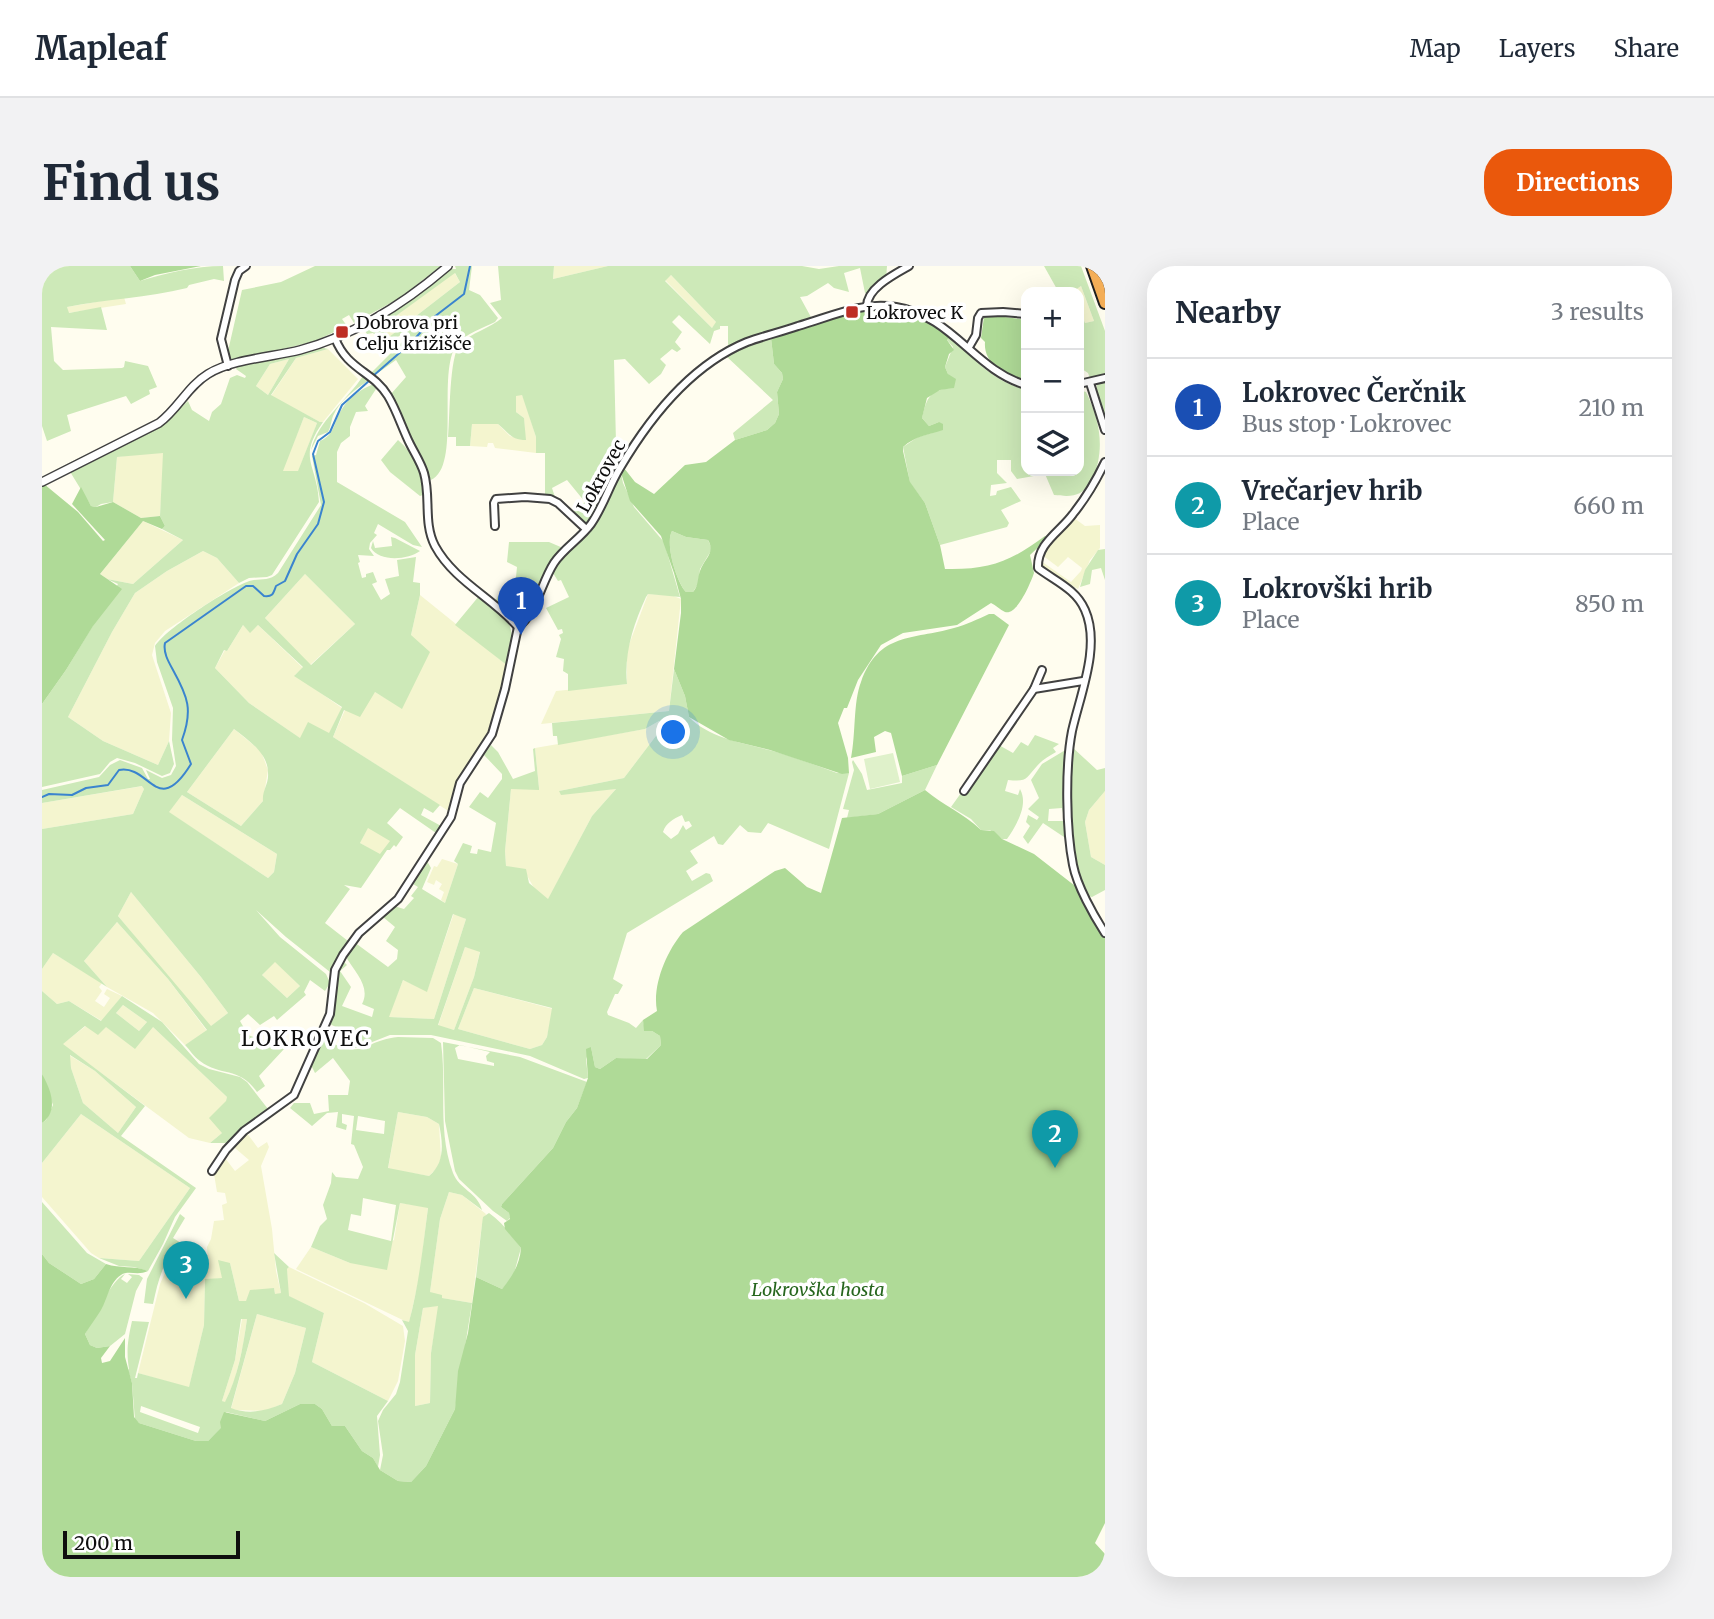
<!DOCTYPE html>
<html lang="en">
<head>
<meta charset="utf-8">
<style>
	:root { --surface:#fff; --page:#f2f2f3; --text:#1f2937; --muted:#747a83; --line:#e0e1e3; --accent:#ea580c }
	body { margin:0; font-family:Merriweather,serif; background:var(--page); color:var(--text) }
	.controls { position:absolute; right:21px; top:21px; display:grid; overflow:hidden; border-radius:14px; box-shadow:0 7px 28px #0002 }
	.controls button { width:63px; height:63px; display:grid; place-items:center; padding:0; border:0; border-bottom:2px solid var(--line); background:var(--surface); color:var(--text); font:35px sans-serif }
	.scale { position:absolute; left:21px; bottom:18px; width:177px; box-sizing:border-box; padding-left:7px; border:4px solid #0e0e0e; border-top:0; font-size:19px; line-height:24px; white-space:nowrap; color:#0e0e0e; -webkit-text-stroke:5px #fff; paint-order:stroke }
	.you { position:absolute; left:632px; top:467px; width:24px; height:24px; margin:-18px; border:5px solid #fff; border-radius:50%; background:#1a73e8; box-shadow:0 0 0 10px #1a73e833 }
	.badge { display:grid; place-items:center; width:46px; height:46px; border-radius:50%; background:var(--accent); color:#fff; font-size:23px; font-weight:700 }
	.pin { position:absolute; translate:-50% -58px; filter:drop-shadow(0 2px 4px #0008) }
	.pin::after { content:''; position:absolute; top:37px; width:24px; height:21px; background:inherit; clip-path:polygon(0 0,100% 0,50% 100%) }
	.list { margin:0; padding:0; list-style:none }
	h2 { display:flex; justify-content:space-between; align-items:center; height:91px; margin:0; padding:0 28px; font-size:30px }
	h2 small { font-size:23px; font-weight:400; color:var(--muted) }
	.list li { display:grid; grid-template-columns:46px 1fr auto; gap:21px; align-items:center; box-sizing:border-box; height:98px; padding:0 28px; border-top:2px solid var(--line) }
	.list b { display:block; font-size:26px; white-space:nowrap }
	.list p { margin:0; font-size:23px; white-space:nowrap; color:var(--muted) }
	.list em { font-size:23px; font-style:normal; color:var(--muted) }
	.icon { flex:none; width:38px; height:38px; fill:none; stroke:currentColor; stroke-width:2; stroke-linecap:round; stroke-linejoin:round }
	.map { position:relative; flex:none; width:1063px; height:1311px; overflow:hidden; border-radius:28px }
	header { display:flex; align-items:center; gap:42px; box-sizing:border-box; height:98px; padding:0 35px; background:var(--surface); border-bottom:2px solid var(--line) }
	header strong { font-size:33px }
	nav { display:flex; gap:38px; margin-inline-start:auto; font-size:24px }
	.intro { display:flex; align-items:center; justify-content:space-between; box-sizing:border-box; height:168px; padding:0 42px }
	h1 { margin:0; font-size:49px }
	.button { padding:18px 32px; border-radius:28px; background:var(--accent); color:#fff; font-size:24px; font-weight:700 }
	main { display:flex; gap:42px; padding:0 42px }
	aside { flex:1; background:var(--surface); border-radius:28px; box-shadow:0 7px 28px #0002 }
	.map>svg:first-child { display:block }
	.farmland { fill:#f4f5cf }
	.green { fill:#cde9b8; fill-rule:evenodd }
	.forest { fill:#afda97; fill-rule:evenodd }
	.pitch { fill:#dff1ca }
	.lines { fill:none; stroke-linecap:round; stroke-linejoin:round }
	.stream { stroke:#3a84ce; stroke-width:2 }
	.minor-casing { stroke:#414141; stroke-width:10 }
	.tertiary-casing { stroke:#414141; stroke-width:10 }
	.motorway-casing { stroke:#1f1f1f; stroke-width:14 }
	.minor { stroke:#fff; stroke-width:6 }
	.tertiary { stroke:#fff; stroke-width:7 }
	.motorway { stroke:#f4ae57; stroke-width:10 }
	.poi-dot { fill:#be2d25; stroke:#fff; stroke-width:2.5 }
	.labels { text-anchor:middle; dominant-baseline:central; stroke-width:7; stroke-linejoin:round; paint-order:stroke }
	.poi-label { font-size:18px; fill:#0e0e0e; stroke:#fff; text-anchor:start }
	.street-label { font-size:18px; fill:#0e0e0e; stroke:#fff }
	.park-label { font-size:18px; font-style:italic; fill:#26661e; stroke:#fff }
	.quarter-label { font-size:21px; letter-spacing:2px; fill:#0e0e0e; stroke:#fff }
</style>
</head>
<body>
<header>
<strong>Mapleaf</strong>
<nav><a>Map</a><a>Layers</a><a>Share</a></nav>
</header>
<div class="intro"><h1>Find us</h1><a class="button">Directions</a></div>
<main>
<div class="map">
<svg width="1063" height="1311" viewBox="0 0 1063 1311">
	<rect width="100%" height="100%" fill="#fffdef"/>
	<g class="farmland">
		<polygon points="512,0 566,0 511,13"/>
		<polygon points="412,6 418,16 347,71 340,60"/>
		<polygon points="629,9 675,57 670,62 623,14"/>
		<polygon points="1039,20 1052,55 1043,57 1037,41 1037,26 1030,25"/>
		<polygon points="82,31 84,38 26,47 25,41"/>
		<polygon points="286,83 316,113 281,156 278,156 229,130 254,92"/>
		<polygon points="247,93 226,129 214,120 228,98"/>
		<polygon points="474,129 480,129 483,136 494,171 494,187 453,182 451,177 446,177 445,181 428,180 430,158 456,158 468,170 483,174 482,152 474,146"/>
		<polygon points="262,151 275,157 256,206 240,205"/>
		<polygon points="105,187 122,187 118,250 99,252 71,236 75,191"/>
		<polygon points="1032,252 1043,260 1058,259 1058,282 1048,294 1036,323 1004,305 999,298 999,295 1029,316 1039,305 1040,302 1026,291 1016,301 1000,289 1008,277"/>
		<polygon points="101,255 141,274 91,318 65,313 58,308"/>
		<polygon points="161,285 175,292 197,317 123,365 113,377 110,389 129,447 127,475 116,499 61,475 26,451 70,366 93,327 125,305"/>
		<polygon points="263,308 313,358 268,399 223,352"/>
		<polygon points="606,328 629,329 639,333 627,445 499,458 514,425 585,418 585,384"/>
		<polygon points="378,329 466,400 448,467 416,516 408,546 291,471 303,444 333,426 360,442 369,369"/>
		<polygon points="201,359 208,366 216,359 261,402 253,409 300,442 287,468 259,473 207,437 173,402 183,384 185,385"/>
		<polygon points="617,455 623,458 582,512 517,525 574,523 550,550 506,634 492,622 483,606 464,600 463,585 469,523 497,522 493,482 603,463"/>
		<polygon points="192,463 219,485 226,504 221,535 199,560 145,526"/>
		<polygon points="101,520 102,523 91,548 0,563 0,537"/>
		<polygon points="1063,525 1063,599 1049,591 1043,556 1047,544"/>
		<polygon points="140,529 235,588 232,606 226,612 126,546"/>
		<polygon points="326,561 349,575 338,589 318,577"/>
		<polygon points="400,593 416,598 403,637 399,634 402,626 397,623 400,618 394,614 392,619 385,616 392,600 395,601"/>
		<polygon points="89,626 159,711 186,747 168,761 76,650"/>
		<polygon points="412,647 424,653 392,753 346,751 361,714 385,725"/>
		<polygon points="75,656 126,713 165,765 143,779 111,747 65,721 42,695"/>
		<polygon points="423,681 438,685 432,711 412,764 396,760"/>
		<polygon points="11,687 60,717 57,721 60,725 53,735 62,741 68,732 62,728 65,723 80,730 60,755 27,735 15,738 0,725 0,703"/>
		<polygon points="233,695 258,720 245,732 220,709"/>
		<polygon points="432,722 511,743 505,771 500,779 488,783 416,763"/>
		<polygon points="81,739 105,756 97,765 74,747"/>
		<polygon points="44,760 63,760 93,782 110,760 185,831 180,867 168,877 147,872 20,778"/>
		<polygon points="27,789 53,805 94,841 76,867 41,837 29,802"/>
		<polygon points="356,846 385,851 397,858 399,892 395,902 387,910 346,903"/>
		<polygon points="39,848 148,922 97,995 57,992 49,987 0,931 0,897"/>
		<polygon points="204,866 216,882 225,876 227,881 219,900 230,963 234,1005 239,1027 233,1029 232,1022 204,1035 197,1035 188,997 180,1012 163,1014 162,1059 147,1122 96,1107 118,1018 131,989 144,976 162,986 164,996 166,996 165,981 169,973 172,955 182,954 180,939 185,937 183,927 175,926 172,908 183,892 193,905 207,894 193,882 194,876"/>
		<polygon points="407,926 420,929 444,948 440,958 430,1037 399,1032 388,1026 398,953"/>
		<polygon points="358,937 386,941 378,1008 367,1057 254,1003 269,981 308,997 352,974"/>
		<polygon points="247,1001 322,1037 361,1060 363,1075 356,1115 346,1135 270,1096 282,1047 246,1030 245,1003"/>
		<polygon points="397,1039 389,1087 388,1137 373,1140 373,1089 381,1042"/>
		<polygon points="215,1048 264,1062 253,1107 240,1138 223,1145 194,1144 189,1143"/>
		<polygon points="200,1053 205,1053 201,1080 193,1113 183,1137 180,1135 193,1094"/>
	</g>
	<g class="green">
		<path d="M0 0H88L98 15C125 7 152 0 181 0L182 15 172 13 147 19 145 22C105 32 65 33 25 41L27 47 59 41 65 64 9 61 12 95 21 104 80 102 82 101 83 95 106 100 115 121 107 124 108 128 89 138 84 130 25 149 29 165 5 175 0 160Z"/>
		<polygon points="273,0 399,0 356,33 312,57 307,49 300,53 305,60 273,75 194,95 189,94 186,85 200,24 239,16"/>
		<path d="M413 0H430L427 24 438 29 456 52 453 56C441 62 423 68 415 78 394 106 420 200 389 214L349 128 364 111 354 94 333 109 329 107 366 70 362 67 346 77 338 69 335 71 331 67 325 68 321 62 365 37 409 3H414ZM413 7 418 16 347 71 340 60Z"/>
		<path d="M456 0H512L511 13 566 0H760L777 3 797 0H845L844 13 826 27H823L818 2 802 7 807 26 792 22 786 17 765 30 758 31 770 53 686 83V60H678V63L672 65 668 78 637 49 630 56 640 66 633 76 639 83 635 86 630 83 618 93 624 99 619 108 607 118 583 93 572 94 574 177 586 182 546 257 542 256 531 246 543 236 525 214 510 222 513 231 503 229V187H494V171L480 129 474 130V146L482 152 484 174C469 174 466 166 456 158H430L428 180H414V171H406C408 152 407 90 418 78 429 67 448 62 460 52L448 37 459 34ZM629 9 674 56 670 62 623 15Z"/>
		<polygon points="1002,0 1039,0 1063,65 1063,107 1048,112 1046,107 1037,101 1037,57 1041,56 1037,42 1043,57 1052,55 1039,20 1030,26 1016,25"/>
		<path d="M909 70C932 94 951 115 984 124V205H1037V124L1044 126C1059 157 1063 184 1050 215 1039 231 1030 231 1012 229L1003 208 975 213 969 205V194H955V207L965 217 949 219 948 230 954 229 955 225 969 221 979 235 959 244 967 257 965 261 898 279 883 237 868 217 861 181 876 171 890 167 897 156 887 160 880 152C885 131 888 123 912 122L903 101 911 81 905 74Z"/>
		<polygon points="729,72 732,98 740,107 741,113 735,126 737,148 733,157 725,164 693,174 691,167 731,134 684,90 701,81"/>
		<path d="M278 81 286 83 254 92 229 129 278 156H281C255 193 275 197 277 236L230 309 225 311 207 312 197 317 175 292 161 285 125 305 93 327 70 366 26 451 61 475 116 499 127 475 132 498 128 507 120 510 93 497 75 492 68 496 58 508 0 521V438L24 404 76 318 65 313 91 318 141 274 120 263 123 260 118 250 121 187 75 191 71 236 59 238 54 241 49 240 27 204 118 160 146 135 150 144 167 155 170 146 179 138 188 112 195 109 203 112 204 110 194 103 195 101ZM247 93 226 129 214 120 228 98ZM262 151 275 157 256 205H241Z"/>
		<path d="M321 110 327 114C313 124 298 134 291 150 289 155 289 161 286 166L276 170 269 184C275 156 306 133 321 110Z"/>
		<polygon points="1063,115 1063,154 1054,127 1055,118"/>
		<path d="M332 118 334 123 323 140 326 145 314 146 308 161V170L299 177 295 186V216L363 256 380 281 371 279 336 258 332 267 335 269 328 277 327 283 332 290 316 289 318 296 316 297 320 312 324 311V308L331 306 335 316 330 318 339 334 348 328 343 313 357 310 355 294 374 291 371 316 378 317V329L369 369 388 386 360 443 333 426 318 451 302 444 291 471 398 539 391 547 382 542 379 549 401 561 396 567H394L358 542 345 557 361 571 354 581 352 579 348 584H345L319 622 302 619 308 623 283 657 306 675 292 704 288 706 244 671 214 644 238 671 284 708 288 717 283 725 268 714 262 726 264 729 235 754 232 750 218 759 206 748 198 755 206 769 222 775 217 779 220 784 228 778 243 782 217 810 223 820 215 826C197 800 179 811 158 795 152 791 148 784 143 779L165 764 126 713 75 656 42 695 65 721 11 687 0 703V563L91 548 102 523 100 520 0 537V524L57 511 68 499 78 494 100 502 106 513H108L104 504 120 512 129 509 134 500 130 474 131 442 115 396 113 380C125 362 184 324 205 316 216 311 226 317 236 307L279 239 270 190 274 189 278 175C294 168 291 156 300 143 307 131 319 123 332 118ZM263 308 313 358 269 399 223 352ZM201 359 208 367 216 359 261 401 252 410 300 441 287 467 266 456 258 472 207 437 173 402 182 384 185 385ZM192 463C207 475 226 487 226 507 227 518 220 524 221 535L199 560 145 526ZM140 529 235 588 232 606 226 612 127 546ZM326 562 348 575 338 588 318 577ZM89 626 159 711 186 747 169 760 76 650ZM233 696 258 720 245 732 220 709Z"/>
		<path d="M356 174C370 186 387 210 381 229L378 230 348 206 339 194Z"/>
		<path d="M579 207 581 217 592 241 622 276 638 331 606 328 604 331C591 359 582 388 585 418L526 425V408L521 405 522 393 514 391 519 373 517 369 521 367 520 363 516 364 504 342 527 331 519 314 516 315 511 307 518 294 554 256Z"/>
		<path d="M630 265 644 271 666 274 670 283 658 303 656 318 651 326H644C634 315 623 277 630 265Z"/>
		<path d="M349 271 353 272 378 285C366 294 337 296 329 282L331 275 333 282 350 280Z"/>
		<polygon points="467,276 507,276 521,282 507,300 487,346 480,353 474,352 454,334 456,330 478,341 485,322 471,317 474,311 475,301 465,296"/>
		<polygon points="1063,283 1063,314 1059,302 1050,304 1048,318 1038,321 1043,304 1056,284"/>
		<path d="M437 330C471 357 474 357 466 400L413 359Z"/>
		<path d="M632 403 643 430 647 451C667 472 701 477 727 484 750 490 773 499 795 507H807L787 583 726 557 719 567 706 566 698 559 681 579 676 578 672 570 648 585 656 597 644 605 650 615 664 607 668 608 671 615 585 667 571 713 581 719 576 728H573L565 746 566 749 587 757 594 762 601 754 603 765H610L618 770 619 779 603 794 574 792 558 803 553 801 549 781 544 793 546 812 542 813 488 790 389 769H348L315 782H308L318 767 306 762 303 766 288 758 293 713 301 695 305 699 298 705 309 721 300 740 330 751 332 743 320 738C329 721 313 706 304 691V688L312 676 346 701 355 693 356 684 344 675 353 661 341 651 352 640 362 643 372 632 369 630 376 621 371 618 385 595 389 602 380 623 403 637 416 598 412 595 421 577 430 580 428 587 435 588 436 583 449 586 454 557 427 541 438 526 446 532 460 513V508L442 489 449 479 456 486 471 513 493 505 491 483 493 482 497 522V524L469 523 463 585 464 600 484 603 487 617 506 633 550 550 574 523 519 529 517 525 582 512 623 458 617 455 603 463 516 479 515 470H511L510 457 627 445ZM640 549 643 556 647 555 650 560 644 564 641 559 636 568 629 573 621 566C624 557 631 553 640 549ZM411 648 424 653 392 753 347 751 361 714 385 726ZM423 681 438 686 432 711 412 764 396 759ZM432 722 510 742 505 771 500 779 488 783 416 763Z"/>
		<path d="M993 469 1017 478 1011 482 1014 486C1007 490 1000 494 995 500 983 513 986 516 966 514L963 525 976 529 978 523C987 539 974 560 965 573H960L948 564H939L929 553 909 541 919 527 922 528 955 478 971 487 979 476 986 480Z"/>
		<path d="M1030 481 1055 504 1063 502V525L1047 544 1043 556 1049 591 1063 599V624L1050 631 1046 630C1023 587 1026 529 1030 481Z"/>
		<polygon points="1025,483 1025,547 1021,547 1020,542 1007,543 1006,555 1024,555 1027,565 1022,571 1001,557 986,578 981,571 988,560 984,556 986,549 995,554 997,551 986,543 997,532 989,514 1000,498"/>
		<polygon points="811,494 820,508 825,524 860,517 860,510 895,499 883,524 836,548 805,552 807,544 801,543 812,504 810,496"/>
		<path d="M0 725 15 738 27 735 59 755 80 730 120 756 157 798 167 803 198 811 205 816 226 843 187 877H168L180 867 167 852 184 835 185 831 111 761 93 783 64 761 56 769 43 760 21 778 103 840 79 870 154 922 133 951 121 978 106 1005 92 1001 77 1000 57 992 97 995 148 922 39 848 0 897V857L4 854 11 839 0 808ZM81 739 105 756 97 765 74 747ZM28 789 53 805 94 841 76 867 41 837 29 802Z"/>
		<path d="M356 771 391 772 399 777C405 820 395 864 411 907 417 923 436 927 440 944L420 929 407 926 398 953 388 1026 400 1029V1032L430 1037 413 1143 384 1200 369 1216 356 1215 338 1204 341 1189 336 1155 341 1144 354 1128 358 1116 366 1065 360 1054 367 1056C377 1019 381 980 386 942L358 937 345 1004 308 997 269 981 278 960 285 953 281 939 289 917 290 906 294 911 316 913 321 901 312 879 309 878 312 850 300 848V857L305 859 304 864 294 861 296 846 285 847 270 860 248 842 252 837H268L272 848 287 845 286 829H306L308 815 291 792 273 807 269 799 282 772C319 796 320 775 356 771ZM356 846 385 851 397 858C401 877 403 897 387 910L346 902ZM316 850 343 855 342 868 314 864ZM321 932 354 939 349 975 306 964 309 948 319 950ZM396 1040 389 1087 388 1137 373 1140V1089L381 1042Z"/>
		<path d="M401 776 478 791 545 816 535 842 524 856 511 882 460 938 459 941 467 947 468 952 465 955 451 945 417 913 413 905 403 855ZM418 779 448 786 444 790 445 795 452 797V800L416 793 413 782Z"/>
		<polygon points="0,936 45,987 64,998 52,1013 39,1018 7,997 0,988"/>
		<path d="M447 947C461 957 469 969 479 982L471 1011 460 1023 434 1011 440 958 441 951Z"/>
		<path d="M138 948 143 952 131 972 139 977C121 993 116 1015 111 1038L102 1037 105 1013Z"/>
		<path d="M232 987 247 1001 245 1003 247 1030 282 1047 270 1096 346 1135 335 1150 338 1189 336 1201 331 1192 320 1185 303 1160H290L280 1143 273 1138H258L223 1155 184 1146 180 1162 166 1175H154L97 1157 93 1154 90 1117 86 1104 87 1103C84 1085 86 1073 90 1055L107 1056 93 1112H95L96 1107 147 1121 162 1059 163 1013 180 1012 176 994 188 997 197 1035H204L208 1024 232 1022 233 1028 239 1027ZM215 1048 264 1062 253 1107 240 1138C223 1145 207 1149 189 1142ZM199 1053H205C201 1082 196 1110 183 1136L180 1135 193 1094ZM99 1140 158 1161 156 1167 98 1146Z"/>
		<path d="M83 1008 79 1013 85 1017 90 1011 86 1008 97 1009 101 1012 94 1025 83 1068 68 1080 55 1082 48 1079 43 1068C51 1055 70 1012 83 1008Z"/>
	</g>
	<g class="forest">
		<polygon points="88,0 159,0 113,9 98,15"/>
		<path d="M834 44C863 46 885 54 909 70L905 74 912 84 907 88 903 101 906 108 914 113 912 122 898 124 885 132 880 152 887 160 897 156 901 158V164C886 169 873 170 861 181V185L868 216 883 237 898 279 903 303C947 304 968 296 1003 270L1005 273 988 289 992 307C989 316 975 350 963 346 958 344 954 339 949 337L915 359 861 367 839 379 816 414 805 442H802L796 457 806 492 807 507 800 508 728 484 687 474 647 451 643 430 632 403 639 347V333L632 307 619 270 588 235 579 207 582 202 593 216 612 228 643 199 664 196 693 174 725 164 733 157 737 148 735 126 741 113 740 107 732 98 729 72 813 46ZM630 265 644 271 666 274C674 287 662 293 658 305 655 313 657 319 651 326H644C634 315 623 277 630 265Z"/>
		<path d="M942 51H963L984 54V115C966 110 941 99 943 76L939 72Z"/>
		<polygon points="2,218 36,246 61,275 63,274 30,238 39,221 49,240 54,241 71,236 99,252 118,250 123,260 120,263 101,255 58,308 80,323 51,360 24,404 0,438 0,219"/>
		<path d="M947 348H952L967 359 895 499 860 510 849 467 843 465 832 471 834 486 809 492C814 468 811 437 819 416 837 366 870 374 912 362 924 359 936 353 947 348Z"/>
		<path d="M883 524C902 540 920 546 939 564L952 565 960 573 992 588 1037 623 1063 669V1257L1053 1277 1063 1288V1311H0V988L7 997 39 1018 52 1013 64 998C78 1003 92 999 106 1005 96 1010 86 1004 79 1009 67 1017 66 1032 59 1044 54 1052 48 1060 43 1068L48 1079 55 1082 68 1080 59 1092 60 1097 68 1095 83 1072V1091L90 1117 92 1151 97 1157 154 1175H166L179 1162 178 1156 182 1146 223 1155 258 1138H273L280 1143 290 1160H303L320 1185 331 1192 338 1204 356 1215 369 1216 384 1200 413 1143 416 1105 426 1067 434 1011 460 1023C470 1011 478 998 479 982L463 963 462 957 468 953 467 947 459 941 460 938 511 882 524 856 535 842 546 812 544 783 549 781 553 801 558 803 574 792 605 793 619 779 618 770 610 765H602L601 754 615 745C610 720 624 686 641 666L733 605 743 602 765 621 779 627 800 552 836 548Z"/>
		<path d="M0 808C9 824 17 845 0 857Z"/>
	</g>
	<polygon class="pitch" points="851,487 858,516 828,523 822,493"/>
	<g class="lines">
		<g class="stream">
			<polyline points="331,110 370,76 392,51 422,28 428,0"/>
			<path d="M0 531 7 528 30 529 44 522 66 519 77 504C108 498 115 553 149 498L140 474C151 444 146 431 131 404 126 395 121 386 123 377L204 320H211L222 330C231 331 231 328 234 320L243 315 255 288 276 258 282 236 271 188 276 175 288 166 300 139 328 114"/>
		</g>
		<defs>
			<g id="minor">
				<path d="M825 40C825 22 853 8 867 0"/>
				<path d="M293 72C305 104 331 105 346 130 355 145 360 162 368 178 373 188 379 197 382 207 389 231 381 257 393 280 412 315 451 332 476 361"/>
				<polyline points="927,81 934,69 936,52 939,47 961,46 984,48"/>
				<polyline points="186,100 179,73 193,14 197,5 204,0"/>
				<polyline points="1048,117 1063,164"/>
				<polyline points="1037,118 1063,112"/>
				<path d="M1063 196C1055 213 1043 233 1031 248 1018 266 995 277 996 302 1013 315 1034 323 1043 344 1059 380 1038 429 1030 465 1023 501 1024 564 1031 599 1035 620 1052 650 1063 667"/>
				<polyline points="453,260 452,237 454,233 483,231 508,233 516,237 544,263"/>
				<path d="M476 361C495 346 499 317 512 297 522 282 538 273 549 258 561 241 567 220 578 202 608 151 649 99 705 76 721 70 739 66 756 60 788 51 820 35 854 41 911 50 932 104 984 119"/>
				<polyline points="992,423 1000,404"/>
				<polyline points="922,525 992,423 1041,415"/>
				<polyline points="170,905 184,884 202,865 252,829 288,748 293,704 301,689 317,667 356,633 409,551 418,517 450,468 463,423 476,361"/>
			</g>
			<path id="tertiary" d="M0 216 117 157C136 143 146 120 166 108 190 93 231 91 258 84 314 69 363 37 406 0"/>
			<g id="motorway">
				<polyline points="1050,0 1063,37"/>
				<polyline points="1061,0 1063,5"/>
			</g>
		</defs>
		<use href="#minor" class="minor-casing"/>
		<use href="#tertiary" class="tertiary-casing"/>
		<use href="#motorway" class="motorway-casing"/>
		<use href="#minor" class="minor"/>
		<use href="#tertiary" class="tertiary"/>
		<use href="#motorway" class="motorway"/>
	</g>
	<g class="poi-dot">
		<rect x="803" y="39" width="14" height="14" rx="3.5"/>
		<rect x="293" y="59" width="14" height="14" rx="3.5"/>
	</g>
	<g class="labels">
		<g class="poi-label">
			<text x="824" y="46">Lokrovec K</text>
			<text x="314" y="56">Dobrova pri<tspan x="314" dy="21">Celju križišče</tspan></text>
		</g>
		<g class="street-label">
			<text transform="translate(559 210) rotate(-61)">Lokrovec</text>
		</g>
		<g class="park-label">
			<text x="776" y="1023">Lokrovška hosta</text>
		</g>
		<g class="quarter-label">
			<text x="264" y="772">LOKROVEC</text>
		</g>
	</g>
</svg>
<div class="controls">
<button>+</button>
<button>−</button>
<button><svg class="icon" aria-label="layers" viewBox="0 0 24 24"><path d="M12 4l9 5-9 5-9-5zM3 14l9 5 9-5"/></svg></button>
</div>
<div class="scale">200 m</div>
<div class="you"></div>
<div class="pin badge" style="left:479px;top:369px;background:#1a4fb4">1</div>
<div class="pin badge" style="left:1013px;top:902px;background:#0f9aa8">2</div>
<div class="pin badge" style="left:144px;top:1033px;background:#0f9aa8">3</div>
</div>
<aside>
<h2>Nearby<small>3 results</small></h2>
<ul class="list">
<li><span class="badge" style="background:#1a4fb4">1</span><div><b>Lokrovec Čerčnik</b><p>Bus stop · Lokrovec</p></div><em>210 m</em></li>
<li><span class="badge" style="background:#0f9aa8">2</span><div><b>Vrečarjev hrib</b><p>Place</p></div><em>660 m</em></li>
<li><span class="badge" style="background:#0f9aa8">3</span><div><b>Lokrovški hrib</b><p>Place</p></div><em>850 m</em></li>
</ul>
</aside>
</main>
</body>
</html>
